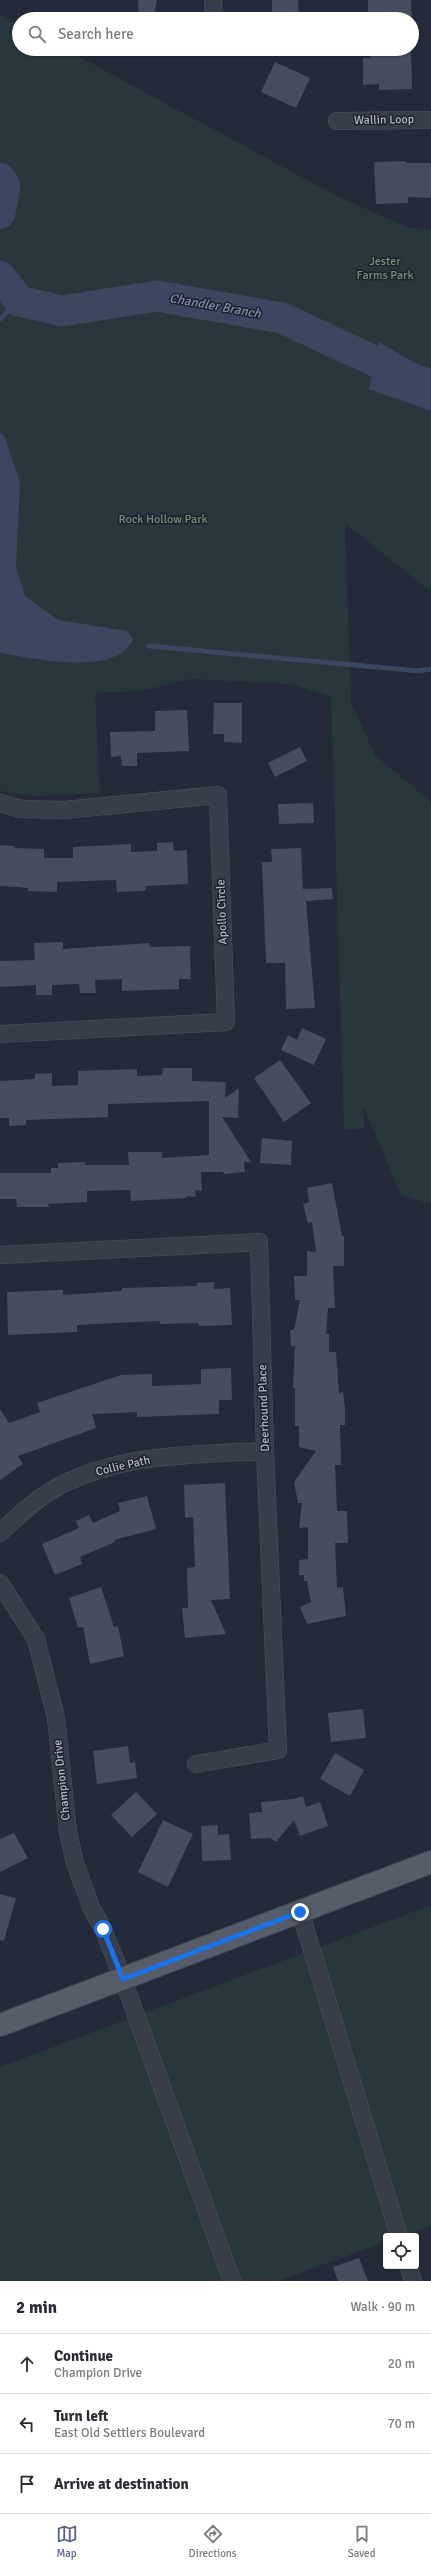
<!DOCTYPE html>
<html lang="en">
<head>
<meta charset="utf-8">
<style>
	:root { --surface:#fff; --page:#f7f7f7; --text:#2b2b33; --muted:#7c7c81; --line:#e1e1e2; --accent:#586387 }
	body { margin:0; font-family:Signika,sans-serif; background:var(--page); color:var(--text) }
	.controls { position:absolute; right:12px; bottom:12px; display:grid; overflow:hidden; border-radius:4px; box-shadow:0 1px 3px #0004 }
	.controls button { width:36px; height:36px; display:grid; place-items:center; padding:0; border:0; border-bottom:1px solid var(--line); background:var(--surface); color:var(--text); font:20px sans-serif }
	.stop { position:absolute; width:12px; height:12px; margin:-9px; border:3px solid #1a73e8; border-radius:50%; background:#fff }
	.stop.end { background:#1a73e8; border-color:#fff; box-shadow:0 1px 4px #0008 }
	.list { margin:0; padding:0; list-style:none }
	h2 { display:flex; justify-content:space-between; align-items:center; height:52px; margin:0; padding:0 16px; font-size:17px }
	h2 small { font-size:13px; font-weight:400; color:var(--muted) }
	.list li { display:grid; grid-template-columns:26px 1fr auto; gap:12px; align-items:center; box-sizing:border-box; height:60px; padding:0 16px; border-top:1px solid var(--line) }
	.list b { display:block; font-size:15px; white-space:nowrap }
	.list p { margin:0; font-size:13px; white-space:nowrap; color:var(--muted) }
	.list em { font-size:13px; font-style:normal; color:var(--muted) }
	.icon { flex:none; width:22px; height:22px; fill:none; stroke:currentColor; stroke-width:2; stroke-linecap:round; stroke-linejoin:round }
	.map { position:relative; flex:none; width:431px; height:2281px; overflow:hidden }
	.search { position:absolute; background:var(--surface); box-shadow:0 1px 3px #0004; left:12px; right:12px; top:12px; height:44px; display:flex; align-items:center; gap:10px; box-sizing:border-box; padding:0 14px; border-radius:22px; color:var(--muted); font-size:15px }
	.sheet { height:232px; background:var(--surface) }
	nav { display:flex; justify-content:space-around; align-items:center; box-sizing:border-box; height:56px; border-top:1px solid var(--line); background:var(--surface); font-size:11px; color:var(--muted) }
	nav a { display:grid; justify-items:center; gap:2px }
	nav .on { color:var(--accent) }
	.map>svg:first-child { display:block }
	.green { fill:#27373b }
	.water { fill:#3b4661 }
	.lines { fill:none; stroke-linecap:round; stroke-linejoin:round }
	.stream { stroke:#3b4661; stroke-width:5 }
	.river { stroke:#3b4661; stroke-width:31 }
	.building { fill:#464d5e }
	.minor-casing { stroke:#505562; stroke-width:18 }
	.major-casing { stroke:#414653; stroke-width:24 }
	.minor { stroke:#383d4a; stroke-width:17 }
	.major { stroke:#565c6a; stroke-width:22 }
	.route { stroke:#1a73e8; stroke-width:5 }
	.labels { text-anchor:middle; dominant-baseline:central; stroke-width:3; stroke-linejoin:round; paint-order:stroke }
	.street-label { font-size:12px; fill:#b3b8c5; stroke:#1d222e }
	.park-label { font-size:12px; fill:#6c947b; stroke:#1d222e }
	.water-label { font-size:13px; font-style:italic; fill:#7d8baa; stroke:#1d222e }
</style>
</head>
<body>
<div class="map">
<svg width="431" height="2281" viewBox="0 0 431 2281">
	<rect width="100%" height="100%" fill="#242a39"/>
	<g class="green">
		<polygon points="0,14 19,24 19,49 65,49 337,196 409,228 431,229 431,592 345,523 351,702 375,755 431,802 431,1204 401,1195 363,1105 364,1129 344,1130 331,696 290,684 191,679 141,691 95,693 100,793 37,796 0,791"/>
		<polygon points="431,1905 431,2226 403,2236 386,2236 386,2242 278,2281 0,2281 0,2067"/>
	</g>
	<g class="water">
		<polygon points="379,342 431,373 431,411 369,389"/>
		<path d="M0 431 5 438 20 482 16 567 25 596 58 620 127 631 133 639C117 678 32 658 0 653Z"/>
	</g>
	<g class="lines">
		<g class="stream">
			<polyline points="0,319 19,301"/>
			<polyline points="149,646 419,671 431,669"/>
		</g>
		<g class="river">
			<polyline points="0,178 5,186 0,213"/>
			<polyline points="0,276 19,301 62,311 157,296 282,318 413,379 431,385"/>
		</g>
	</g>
	<g class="building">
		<polygon points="138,0 157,0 153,19 139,19"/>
		<polygon points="272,0 298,0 299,19 272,19"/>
		<polygon points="368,0 411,0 412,19 368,19"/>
		<polygon points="370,49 411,49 412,89 379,90 379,84 363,85 363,58 370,58"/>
		<polygon points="275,62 310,78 296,108 261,92"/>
		<polygon points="406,161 406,163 431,163 431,198 408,197 408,203 376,204 374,162"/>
		<polygon points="214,703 242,703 242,743 224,742 224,734 213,734"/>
		<polygon points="187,710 189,751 137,753 137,766 122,766 121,756 111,757 110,732 155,731 155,711"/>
		<polygon points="300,747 307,761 275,777 268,763"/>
		<polygon points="313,803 314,823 279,824 278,804"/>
		<polygon points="173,842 174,851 187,850 188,884 146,886 146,890 142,891 117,892 116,880 57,882 57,892 28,891 28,888 0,886 0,845 14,846 14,848 44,849 44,858 73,858 73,847 131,844 131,852 157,851 157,843"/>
		<polygon points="301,848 303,889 332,888 333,899 306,901 315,1008 286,1009 285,963 266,963 262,862 272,862 271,849"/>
		<polygon points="63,942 63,949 149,943 150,947 190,946 191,979 179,979 179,989 122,991 122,979 95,980 96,993 80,993 79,984 52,985 52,995 36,995 36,985 0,987 0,961 35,960 34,943"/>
		<polygon points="302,1028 326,1039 314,1065 281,1050 288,1035 297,1040"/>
		<polygon points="280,1060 311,1103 284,1122 254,1078"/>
		<polygon points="163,1068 192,1068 192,1081 226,1082 225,1098 239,1088 238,1118 222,1117 251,1162 244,1162 245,1172 224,1174 223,1172 201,1172 202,1191 195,1190 196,1197 187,1196 187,1198 131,1201 130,1190 87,1191 87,1202 48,1204 49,1207 17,1207 16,1199 0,1199 0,1173 51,1173 51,1168 58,1168 58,1163 85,1162 85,1165 129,1165 128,1152 162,1152 162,1158 209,1155 209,1101 108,1104 108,1117 26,1120 26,1125 9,1126 9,1118 0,1118 0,1081 35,1079 35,1074 52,1073 52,1086 78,1085 78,1071 137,1069 137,1076 162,1075"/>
		<polygon points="262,1138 292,1141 291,1165 260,1163"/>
		<polygon points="332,1183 342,1236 344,1236 344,1266 333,1266 335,1308 328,1308 326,1334 329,1334 329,1352 336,1352 339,1393 343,1392 345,1409 345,1425 340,1425 341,1465 335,1465 337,1511 347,1511 348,1543 335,1543 337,1588 343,1587 346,1616 307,1624 300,1607 311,1602 307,1581 304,1581 304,1575 299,1575 299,1560 308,1559 308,1527 299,1528 302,1503 298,1503 294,1482 316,1451 299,1447 299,1426 295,1426 295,1388 293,1388 295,1346 291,1346 290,1330 294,1330 300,1300 295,1300 294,1276 307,1276 307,1251 316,1252 312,1222 308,1223 303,1204 309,1202 307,1188"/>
		<polygon points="214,1282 214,1289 230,1288 232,1325 199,1326 198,1323 160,1324 160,1321 114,1323 77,1325 77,1332 8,1335 7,1292 63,1290 63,1295 122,1291 122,1288 197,1286 197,1283"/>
		<polygon points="231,1368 232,1400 219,1400 219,1414 137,1417 137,1412 92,1414 96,1428 18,1456 23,1464 0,1480 0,1409 9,1423 40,1412 37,1403 121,1375 152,1374 152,1386 201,1384 201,1369"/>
		<polygon points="225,1483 230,1599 211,1600 226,1634 185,1638 182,1608 188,1608 187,1568 195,1567 193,1517 185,1518 184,1485"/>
		<polygon points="147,1496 156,1529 114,1540 115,1542 80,1557 82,1564 55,1575 42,1544 79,1528 76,1521 89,1515 93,1523 120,1511 118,1503"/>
		<polygon points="101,1587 114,1627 118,1626 124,1656 90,1664 83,1627 78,1628 69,1598"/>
		<polygon points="363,1709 366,1738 331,1742 328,1713"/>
		<polygon points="128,1746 130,1763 135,1762 137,1778 97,1784 93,1751"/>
		<polygon points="335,1753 364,1770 350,1796 320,1779"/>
		<polygon points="136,1792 157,1814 132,1837 111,1815"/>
		<polygon points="303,1796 306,1807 320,1802 328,1826 300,1836 294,1820 276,1842 270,1838 251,1839 249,1813 262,1812 261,1802 293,1799"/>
		<polygon points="163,1820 193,1834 168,1887 138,1872"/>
		<polygon points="218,1825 218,1835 229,1834 231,1860 202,1861 201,1826"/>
		<polygon points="14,1833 28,1858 0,1872 0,1839"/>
		<polygon points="0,1894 16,1898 4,1941 0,1940"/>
		<polygon points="359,2258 368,2281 338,2281 333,2267"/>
	</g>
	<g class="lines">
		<defs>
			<g id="minor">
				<polyline points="213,0 214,19"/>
				<polyline points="337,121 431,120"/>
				<polyline points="0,803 21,809 64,810 218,795 226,1022 0,1034"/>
				<polyline points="0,1255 259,1242 265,1451 278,1750 196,1764"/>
				<path d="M0 1533C15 1519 31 1503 49 1492 114 1453 191 1455 265 1451"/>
				<polyline points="0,1583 36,1639 56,1718 68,1832 75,1863 91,1907 103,1929 123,1979 232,2281"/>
				<polyline points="300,1911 399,2236"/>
				<polyline points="408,2266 413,2281"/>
			</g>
			<polyline id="major" points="0,2025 431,1862"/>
		</defs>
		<use href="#minor" class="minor-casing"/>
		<use href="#major" class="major-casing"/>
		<use href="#minor" class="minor"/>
		<use href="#major" class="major"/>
	</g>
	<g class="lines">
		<polyline class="route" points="103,1929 123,1979 300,1912"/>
	</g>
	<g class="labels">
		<g class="street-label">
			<text transform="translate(384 120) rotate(-1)">Wallin Loop</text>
			<text transform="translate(222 912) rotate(-92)">Apollo Circle</text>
			<text transform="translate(264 1408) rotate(-92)">Deerhound Place</text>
			<text transform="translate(123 1466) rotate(-13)">Collie Path</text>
			<text transform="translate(62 1780) rotate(-96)">Champion Drive</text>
		</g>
		<g class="park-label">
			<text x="385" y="261">Jester<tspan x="385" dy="14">Farms Park</tspan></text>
			<text x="163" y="519">Rock Hollow Park</text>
		</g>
		<g class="water-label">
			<text transform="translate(215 306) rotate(10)">Chandler Branch</text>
		</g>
	</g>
</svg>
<div class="controls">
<button><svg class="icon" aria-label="locate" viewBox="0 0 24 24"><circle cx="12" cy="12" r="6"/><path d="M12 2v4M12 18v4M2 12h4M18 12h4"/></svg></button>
</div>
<div class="stop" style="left:103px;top:1929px"></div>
<div class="stop end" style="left:300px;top:1912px"></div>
<div class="search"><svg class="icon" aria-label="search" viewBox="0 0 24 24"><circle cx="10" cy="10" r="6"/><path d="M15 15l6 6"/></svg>Search here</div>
</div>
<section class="sheet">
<h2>2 min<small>Walk · 90 m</small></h2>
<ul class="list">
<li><svg class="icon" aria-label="ahead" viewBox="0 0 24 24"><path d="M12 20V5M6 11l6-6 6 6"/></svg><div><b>Continue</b><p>Champion Drive</p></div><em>20 m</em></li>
<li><svg class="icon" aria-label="left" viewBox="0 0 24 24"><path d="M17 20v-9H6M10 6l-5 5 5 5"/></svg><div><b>Turn left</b><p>East Old Settlers Boulevard</p></div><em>70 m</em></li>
<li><svg class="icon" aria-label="arrive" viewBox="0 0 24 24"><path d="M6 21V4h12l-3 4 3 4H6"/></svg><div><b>Arrive at destination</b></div></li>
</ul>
</section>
<nav>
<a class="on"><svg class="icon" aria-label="map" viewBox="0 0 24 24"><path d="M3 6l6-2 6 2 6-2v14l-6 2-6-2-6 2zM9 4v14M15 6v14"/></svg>Map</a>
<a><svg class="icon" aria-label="directions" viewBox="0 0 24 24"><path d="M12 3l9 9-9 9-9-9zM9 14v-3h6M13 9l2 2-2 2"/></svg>Directions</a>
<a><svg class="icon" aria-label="saved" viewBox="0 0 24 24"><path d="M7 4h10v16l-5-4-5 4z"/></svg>Saved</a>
</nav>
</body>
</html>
